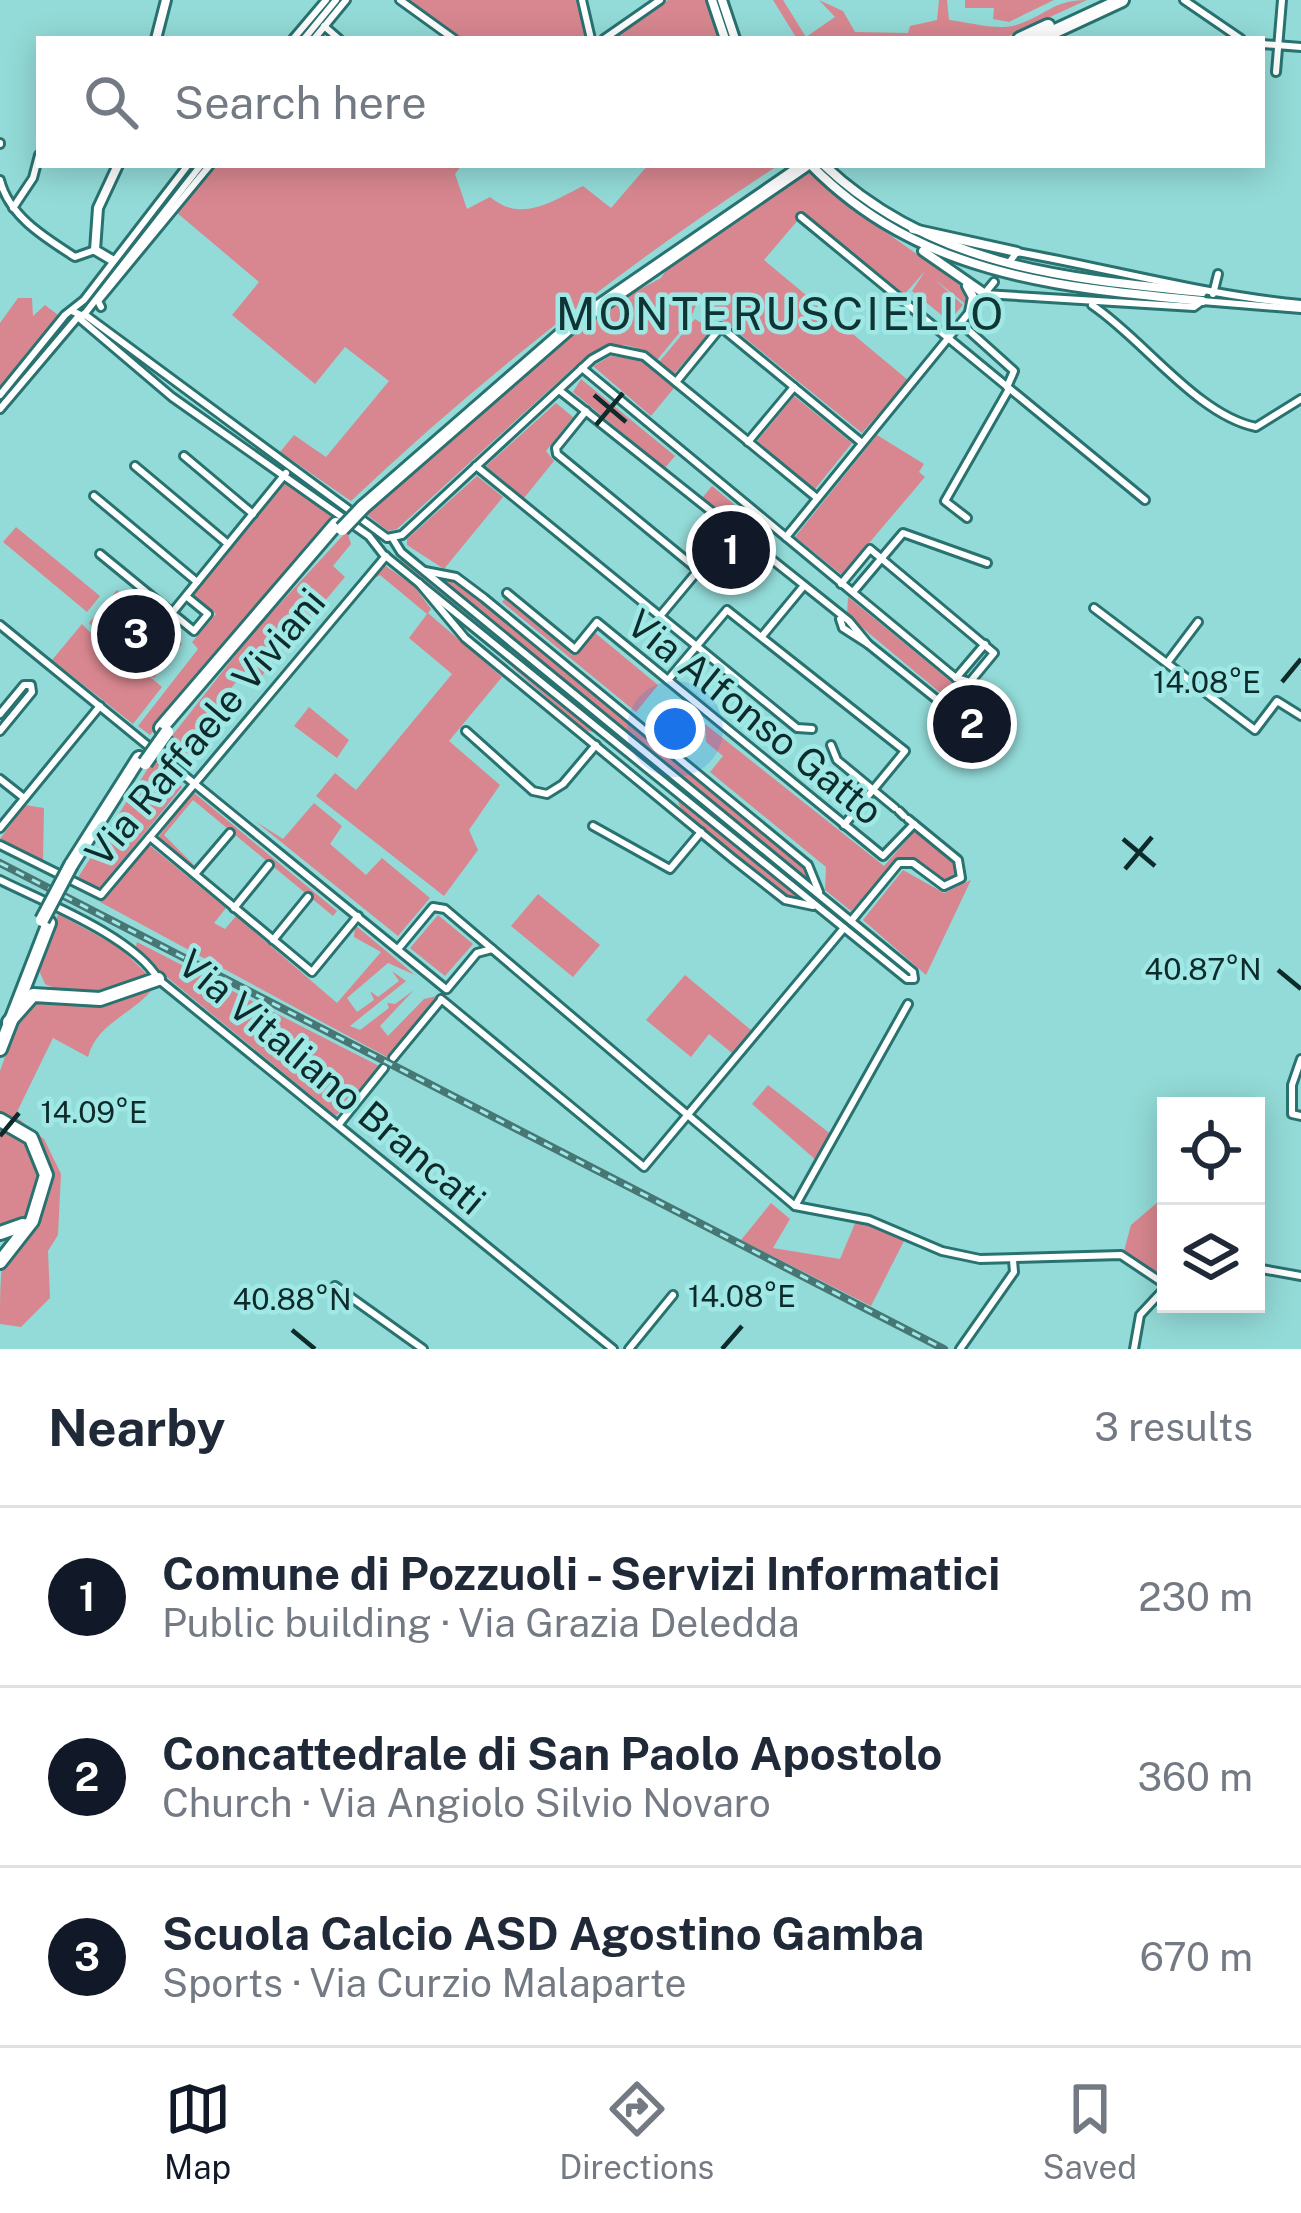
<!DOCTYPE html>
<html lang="en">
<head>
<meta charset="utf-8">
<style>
	:root { --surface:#fff; --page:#f6f6f7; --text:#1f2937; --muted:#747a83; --line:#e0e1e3; --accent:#111827 }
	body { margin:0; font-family:"Public Sans",sans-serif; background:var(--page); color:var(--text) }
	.controls { position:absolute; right:36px; bottom:36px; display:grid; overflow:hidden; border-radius:0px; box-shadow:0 6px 30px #0003 }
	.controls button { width:108px; height:108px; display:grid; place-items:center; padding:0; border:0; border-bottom:3px solid var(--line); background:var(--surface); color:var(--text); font:60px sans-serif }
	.you { position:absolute; left:675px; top:729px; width:42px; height:42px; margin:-30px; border:9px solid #fff; border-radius:50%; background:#1a73e8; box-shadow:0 0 0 18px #1a73e833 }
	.badge { display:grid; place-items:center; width:78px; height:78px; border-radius:50%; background:var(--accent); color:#fff; font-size:39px; font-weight:700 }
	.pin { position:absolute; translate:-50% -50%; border:6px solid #fff; box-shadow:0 3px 12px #0006 }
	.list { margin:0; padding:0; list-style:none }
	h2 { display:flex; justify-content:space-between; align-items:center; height:156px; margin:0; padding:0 48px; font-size:51px }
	h2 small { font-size:39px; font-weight:400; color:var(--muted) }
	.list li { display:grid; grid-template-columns:78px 1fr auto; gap:36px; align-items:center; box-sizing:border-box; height:180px; padding:0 48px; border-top:3px solid var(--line) }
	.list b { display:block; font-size:45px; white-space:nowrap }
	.list p { margin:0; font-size:39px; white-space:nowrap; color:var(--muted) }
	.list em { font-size:39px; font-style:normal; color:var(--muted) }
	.icon { flex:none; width:66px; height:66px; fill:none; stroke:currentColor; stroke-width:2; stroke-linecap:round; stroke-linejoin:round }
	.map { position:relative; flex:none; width:1301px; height:1349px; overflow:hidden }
	.search { position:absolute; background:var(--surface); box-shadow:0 6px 30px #0003; left:36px; right:36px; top:36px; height:132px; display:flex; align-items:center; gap:30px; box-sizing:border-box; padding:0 42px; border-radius:0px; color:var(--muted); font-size:45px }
	.sheet { height:696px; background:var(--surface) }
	nav { display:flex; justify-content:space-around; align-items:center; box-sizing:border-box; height:168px; border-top:3px solid var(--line); background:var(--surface); font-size:33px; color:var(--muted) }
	nav a { display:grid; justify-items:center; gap:6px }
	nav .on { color:var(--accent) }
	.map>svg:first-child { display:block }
	.green { fill:#d88790 }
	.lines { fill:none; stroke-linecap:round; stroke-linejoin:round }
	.minor-casing { stroke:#287270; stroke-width:12 }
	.tertiary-casing { stroke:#287270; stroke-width:14 }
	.trunk-casing { stroke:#287270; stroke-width:18 }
	.minor { stroke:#fff; stroke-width:6 }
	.tertiary { stroke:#fff; stroke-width:8 }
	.trunk { stroke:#fff; stroke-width:12 }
	.rail-casing { stroke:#467775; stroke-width:8 }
	.rail { stroke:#a0e8e5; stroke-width:3; stroke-dasharray:9; stroke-linecap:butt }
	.trunk-bridge-casing { stroke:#287270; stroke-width:18; stroke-linecap:butt }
	.trunk-bridge { stroke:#fff; stroke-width:12 }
	.ticks { fill:none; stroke:#0c2b2a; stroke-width:4.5 }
	.labels { text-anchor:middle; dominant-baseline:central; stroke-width:9; stroke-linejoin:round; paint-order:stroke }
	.street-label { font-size:39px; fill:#0c2b2a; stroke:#a0e8e5 }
	.quarter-label { font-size:45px; letter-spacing:3px; fill:#0e3534; stroke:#a0e8e5 }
	.ticks-label { font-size:30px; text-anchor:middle; fill:#0c2b2a; stroke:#a0e8e5; stroke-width:9; stroke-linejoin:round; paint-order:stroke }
</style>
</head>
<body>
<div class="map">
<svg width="1301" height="1349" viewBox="0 0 1301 1349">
	<rect width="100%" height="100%" fill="#93dbd8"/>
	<g class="green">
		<polygon points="406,0 577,0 587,39 462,39"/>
		<polygon points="668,0 708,0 720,39 613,39"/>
		<path d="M773 0H783L806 37 835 17 819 0 843 11 855 32 908 33 910 26 937 20 939 0H947L949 20C969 22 997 31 1016 25 1046 16 1052 0 1087 0L1002 39H797Z"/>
		<polygon points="965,0 1054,0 1009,22 993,19 994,8 965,8"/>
		<path d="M214 165H462L455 174 467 209 490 197C521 223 551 202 583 186L611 208 648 165H779C626 264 483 376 351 501L280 452 294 435 326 457 389 381 345 347 315 384 232 315 259 282 176 212Z"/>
		<path d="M808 169 849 206 966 289 968 306 934 279 963 305 949 321 912 291 925 271 904 295 804 213 764 260 908 380 862 433 698 300 690 320 657 360C630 339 609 341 582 360L397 529 388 531 365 513 595 313 661 278 674 258Z"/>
		<polygon points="18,298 32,298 33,316 45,305 58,315 0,386 0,323"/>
		<polygon points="695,319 712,330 674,374 659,362"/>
		<polygon points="611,356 639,359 674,388 651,416 593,366"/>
		<polygon points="581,379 675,456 665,468 573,392"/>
		<polygon points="794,396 852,443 815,489 757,441"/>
		<polygon points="556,403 573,417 546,451 554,461 524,498 486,466"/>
		<polygon points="877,435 924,464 919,472 925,477 842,575 795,537"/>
		<polygon points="477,476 503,497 444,569 407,545 407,539"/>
		<polygon points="287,481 334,519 150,735 138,726 198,649 192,642 216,614 193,595"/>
		<polygon points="712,486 760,526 750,538 702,498"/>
		<polygon points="16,527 100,596 87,612 3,542"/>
		<polygon points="347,531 351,544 333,566 345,577 261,677 249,666 319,581 223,698 235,709 216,732 202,723 214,734 195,757 182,747 195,759 190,765 164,746 252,634"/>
		<polygon points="402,557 637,749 636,751 400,560"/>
		<polygon points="383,564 414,586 431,609 428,613 502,677 449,741 500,785 469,830 478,850 444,896 316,796 335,773 356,790 452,674 409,638 427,614 380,575 368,582"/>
		<polygon points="440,578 457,582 806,870 812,883"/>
		<polygon points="117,590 182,644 154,678 120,651 162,687 133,724 52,660 82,624 108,650 119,650 89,623"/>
		<polygon points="431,596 599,733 584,730"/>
		<polygon points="507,596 572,655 594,632 658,685 636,712 502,602"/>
		<polygon points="848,597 953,683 943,695 847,615"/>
		<polygon points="309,707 349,740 337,758 294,726"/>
		<polygon points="705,724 884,866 915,831 955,864 958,875 944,881 919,861 899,858 851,911 825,890 826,867 710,772 723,756 706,742"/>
		<polygon points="154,759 182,787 100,888 77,879"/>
		<polygon points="193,792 337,911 333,916 193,800 164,835 197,868 157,839"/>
		<polygon points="676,796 801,899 785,895 681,809"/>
		<polygon points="314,803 342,826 330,844 366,875 382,858 430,898 398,936 255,821 283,839"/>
		<polygon points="25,805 44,808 43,862 0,839"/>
		<polygon points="148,844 226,908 214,923 225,929 236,916 337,1003 381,952 354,937 355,925 415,975 388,963 347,998 357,1012 374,1000 370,991 378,997 399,981 392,971 406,981 350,1026 360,1030 389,1008 387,1003 395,1004 414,990 380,1026 388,1036 424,999 437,996 387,1057 100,902"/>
		<polygon points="903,870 944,893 971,880 926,975 863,920"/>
		<polygon points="538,894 600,945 573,977 511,926"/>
		<path d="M58 914 119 947 150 977C114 991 82 1002 45 984L38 968Z"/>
		<polygon points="438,915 473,944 445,976 410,948"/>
		<polygon points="137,942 381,1067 336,1116 135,951"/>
		<polygon points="685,975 751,1030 732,1053 709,1034 691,1057 646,1020"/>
		<path d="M156 984C138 1013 97 1021 88 1057L53 1038 15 1116 44 1139 61 1174 58 1235 48 1251 50 1298 21 1327 0 1324C0 1308 0 1281 2 1267 21 1226 71 1203 44 1150 35 1133 19 1121 0 1116V1071L21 1012 42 1000 99 1005Z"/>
		<polygon points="768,1085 832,1135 817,1161 752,1104"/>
		<path d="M0 1125C42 1145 50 1182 25 1220L0 1230Z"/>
		<polygon points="1158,1202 1166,1207 1162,1276 1124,1251 1131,1225"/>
		<polygon points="771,1203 790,1219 773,1248 840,1259 856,1221 906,1237 871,1306 741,1240"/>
	</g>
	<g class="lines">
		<defs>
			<g id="minor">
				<polyline points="400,0 454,39"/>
				<polyline points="582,0 591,39"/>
				<polyline points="1184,0 1241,39"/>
				<polyline points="324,26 339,39"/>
				<polyline points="293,39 326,0"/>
				<polyline points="304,39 336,0"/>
				<polyline points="314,39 346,0"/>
				<polyline points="604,39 660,0"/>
				<polyline points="1262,44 1301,47"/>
				<polyline points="1276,72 1282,0"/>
				<polyline points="0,143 0,144"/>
				<path d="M0 180C9 216 44 237 75 257L95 250"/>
				<polyline points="13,208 33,178 39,155"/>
				<polyline points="801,217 1145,500"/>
				<path d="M1011 260 1017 252C1112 269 1205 295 1301 304"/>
				<polyline points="985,294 1194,307 1202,301 1301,309"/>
				<polyline points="1213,294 1218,274"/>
				<path d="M1092 305C1143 339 1197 415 1256 427L1301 399"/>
				<polyline points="101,307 98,301 210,165"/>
				<polyline points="72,311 83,316 201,165"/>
				<polyline points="84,314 387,538 402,535 592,359 610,349 644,356 817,498"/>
				<polyline points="79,318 172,397 369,536 383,554 907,979 914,979 913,972 401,552 393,539"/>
				<polyline points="965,327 1014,371 1007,387"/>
				<polyline points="582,368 956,678"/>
				<polyline points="676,382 721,327 862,443"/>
				<polyline points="559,390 849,621 868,644 843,628 840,619"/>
				<polyline points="0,395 65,315 84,300 188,165"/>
				<polyline points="0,409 77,318"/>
				<polyline points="586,411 556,448 557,454 698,570"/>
				<polyline points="748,442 794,387"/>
				<polyline points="184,456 253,514"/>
				<polyline points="135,466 228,544"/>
				<polyline points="476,466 797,728 812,729"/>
				<polyline points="94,496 197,582"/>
				<polyline points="967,518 945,501 1009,389"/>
				<polyline points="786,537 994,282"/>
				<polyline points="100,554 172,613"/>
				<polyline points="425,571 456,577 484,598 808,865 819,892"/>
				<polyline points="419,583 465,638 733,859 785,900 813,906"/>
				<polyline points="841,584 870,549 994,653 970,682 956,678"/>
				<polyline points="853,592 903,533 987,563"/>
				<polyline points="507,593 575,649 597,622 883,856 914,824"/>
				<polyline points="186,596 208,614 194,631 172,613 286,473"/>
				<polyline points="1094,608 1255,730 1277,701 1301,716"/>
				<polyline points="660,616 731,531"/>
				<polyline points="0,625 446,989"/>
				<polyline points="763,635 802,588"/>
				<polyline points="868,644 935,698"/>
				<polyline points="1167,663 1198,622"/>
				<polyline points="956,678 985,644"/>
				<polyline points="668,680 727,610 905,751 844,825"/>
				<polyline points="0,714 24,685 31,685 32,692 0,731"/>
				<polyline points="466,731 533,791 547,794 563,784 596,745"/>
				<polyline points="831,745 837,760 895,808"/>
				<polyline points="0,779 24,798"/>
				<polyline points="899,811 904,816"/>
				<polyline points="593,826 670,869 701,832"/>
				<polyline points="0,828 100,706"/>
				<polyline points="150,837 312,972 358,916"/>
				<polyline points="0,845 101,895 386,556"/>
				<polyline points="195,874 230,833"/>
				<path d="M0 880C44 902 134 937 158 979L613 1349"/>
				<polyline points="234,908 269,865"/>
				<polyline points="851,921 899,863 913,863 944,886 961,878 958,860 908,819"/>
				<polyline points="273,940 308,897"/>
				<polyline points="398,949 433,907 445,909 795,1206 869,1220 942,1251 980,1259 1121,1255 1166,1285"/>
				<polyline points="447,989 477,953 492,949"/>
				<polyline points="441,999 644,1167 844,928"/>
				<polyline points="393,1058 441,1000"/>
				<polyline points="1301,1059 1292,1085 1292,1114 1301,1116"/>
				<polyline points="339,1124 384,1068"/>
				<polyline points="795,1206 908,1004"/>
				<polyline points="1256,1268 1301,1276"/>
				<polyline points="335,1286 423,1349"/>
				<polyline points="629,1349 673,1295"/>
				<polyline points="960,1349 1014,1272 1013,1260"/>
				<polyline points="1134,1349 1140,1315 1166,1287"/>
			</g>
			<g id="tertiary">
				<polyline points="712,0 725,39"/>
				<polyline points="722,0 735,39"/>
				<polyline points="156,39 166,0"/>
				<path d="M811 165C919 275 1056 287 1202 301"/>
				<path d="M824 165C931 266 1062 278 1202 292"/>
				<polyline points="913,229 1017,252"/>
				<polyline points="923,251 985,294"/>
				<polyline points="112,260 95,250 98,208 118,165"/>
				<polyline points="967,286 973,297 970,312"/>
			</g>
			<g id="trunk">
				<polyline points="1020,39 1048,26"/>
				<polyline points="1038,39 1122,0"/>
				<polyline points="363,507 572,325 805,165"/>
				<polyline points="161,728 336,524"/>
				<polyline points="71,865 139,758"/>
				<polyline points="9,1022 33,995 100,999 158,979"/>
				<polyline points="0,1049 49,923"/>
				<polyline points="0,1120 31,1138 46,1175 32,1221 0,1262"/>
				<polyline points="0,1233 23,1225"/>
			</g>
		</defs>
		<use href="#minor" class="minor-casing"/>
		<use href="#tertiary" class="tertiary-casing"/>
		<use href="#trunk" class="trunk-casing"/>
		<use href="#minor" class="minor"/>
		<use href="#tertiary" class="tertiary"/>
		<use href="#trunk" class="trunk"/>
		<defs>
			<polyline id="rail" points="0,863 944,1349"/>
		</defs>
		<use href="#rail" class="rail-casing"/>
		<use href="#rail" class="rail"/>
		<defs>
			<g id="trunk-bridge">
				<polyline points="342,529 363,507"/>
				<polyline points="145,763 167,732"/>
				<polyline points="42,920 71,865"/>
			</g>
		</defs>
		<use href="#trunk-bridge" class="trunk-bridge-casing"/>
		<use href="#trunk-bridge" class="trunk-bridge"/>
	</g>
	<path class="ticks" d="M594 395 626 422M596 425 623 393M1282 682 1301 659M1123 839 1155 866M1125 869 1152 837M1278 970 1301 989M0 1136 19 1113M292 1330 315 1349M722 1349 742 1326"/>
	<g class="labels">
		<g class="street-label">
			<text transform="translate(755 717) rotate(39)">Via Alfonso Gatto</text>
			<text transform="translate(205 727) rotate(-50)">Via Raffaele Viviani</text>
			<text transform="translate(332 1082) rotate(40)">Via Vitaliano Brancati</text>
		</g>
		<g class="quarter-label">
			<text x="781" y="313">MONTERUSCIELLO</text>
		</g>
	</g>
	<g class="ticks-label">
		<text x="1207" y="693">14.08°E</text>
		<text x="1203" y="980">40.87°N</text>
		<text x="94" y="1123">14.09°E</text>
		<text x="742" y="1307">14.08°E</text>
		<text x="292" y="1310">40.88°N</text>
	</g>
</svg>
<div class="controls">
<button><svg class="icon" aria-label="locate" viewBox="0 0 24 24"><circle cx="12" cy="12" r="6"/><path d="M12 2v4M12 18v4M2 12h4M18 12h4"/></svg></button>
<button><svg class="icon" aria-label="layers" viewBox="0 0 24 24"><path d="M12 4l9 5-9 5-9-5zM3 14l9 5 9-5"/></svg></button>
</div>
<div class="you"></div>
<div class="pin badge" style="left:731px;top:550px">1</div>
<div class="pin badge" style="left:972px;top:724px">2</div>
<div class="pin badge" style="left:136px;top:634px">3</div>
<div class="search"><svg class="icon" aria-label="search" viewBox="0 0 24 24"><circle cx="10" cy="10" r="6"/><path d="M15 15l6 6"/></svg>Search here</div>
</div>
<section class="sheet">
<h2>Nearby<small>3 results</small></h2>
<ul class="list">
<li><span class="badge">1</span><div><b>Comune di Pozzuoli - Servizi Informatici</b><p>Public building · Via Grazia Deledda</p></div><em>230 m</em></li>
<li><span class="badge">2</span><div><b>Concattedrale di San Paolo Apostolo</b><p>Church · Via Angiolo Silvio Novaro</p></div><em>360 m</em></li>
<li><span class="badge">3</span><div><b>Scuola Calcio ASD Agostino Gamba</b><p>Sports · Via Curzio Malaparte</p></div><em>670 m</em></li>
</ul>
</section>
<nav>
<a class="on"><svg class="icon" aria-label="map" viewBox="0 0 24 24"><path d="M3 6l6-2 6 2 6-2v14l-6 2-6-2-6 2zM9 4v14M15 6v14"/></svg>Map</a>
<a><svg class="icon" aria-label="directions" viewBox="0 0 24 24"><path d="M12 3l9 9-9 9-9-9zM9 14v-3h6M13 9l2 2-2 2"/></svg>Directions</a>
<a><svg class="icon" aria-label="saved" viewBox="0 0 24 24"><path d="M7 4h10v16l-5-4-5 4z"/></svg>Saved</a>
</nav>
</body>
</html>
